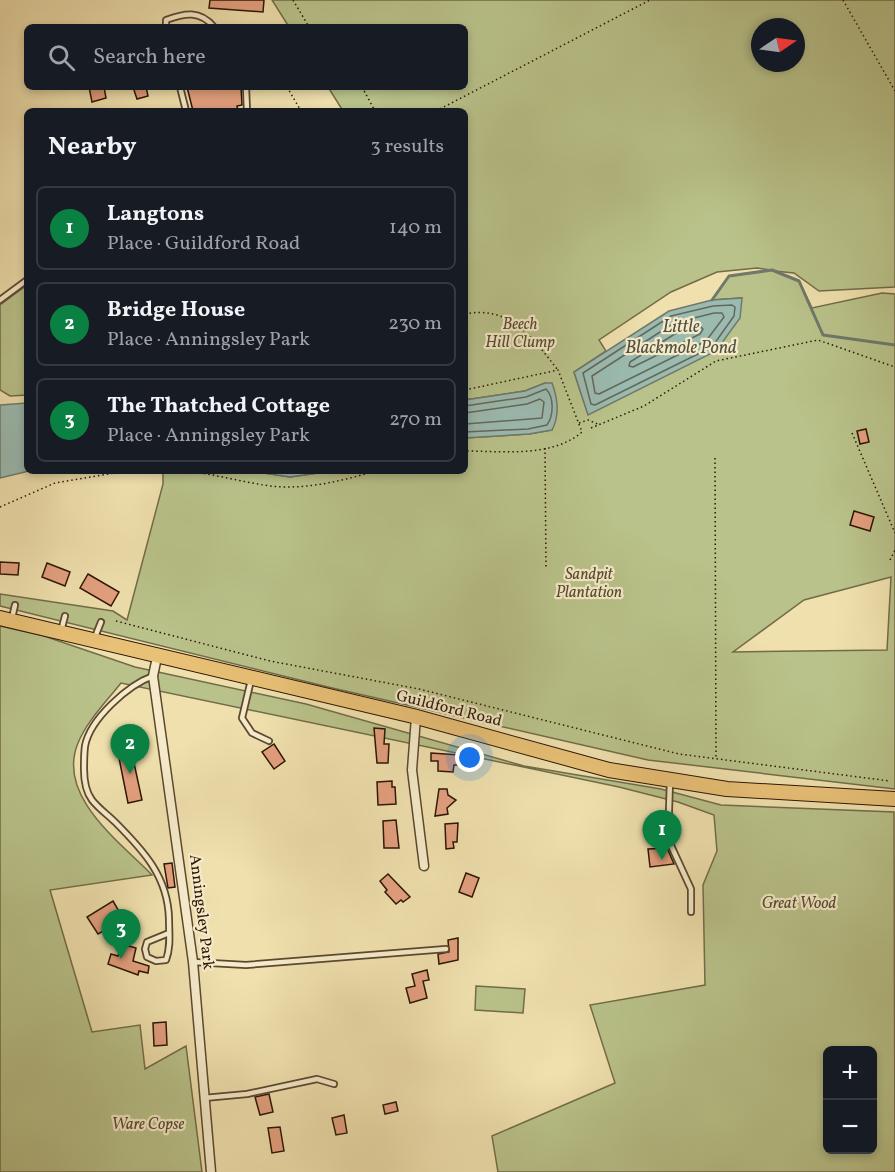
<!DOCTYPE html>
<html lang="en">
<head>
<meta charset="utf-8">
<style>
	:root { --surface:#171b24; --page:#242831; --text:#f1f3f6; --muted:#9ea1a6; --line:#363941; --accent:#0b8043 }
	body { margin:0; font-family:Vollkorn,serif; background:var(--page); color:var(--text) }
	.controls { position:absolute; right:18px; bottom:18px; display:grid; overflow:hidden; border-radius:9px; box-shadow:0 3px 9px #0003 }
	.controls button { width:54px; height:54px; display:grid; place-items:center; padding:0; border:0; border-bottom:2px solid var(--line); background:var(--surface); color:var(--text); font:30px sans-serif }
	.compass { position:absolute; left:751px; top:18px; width:54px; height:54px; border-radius:50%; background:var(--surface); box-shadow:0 3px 9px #0003; rotate:77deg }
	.you { position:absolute; left:470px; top:758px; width:21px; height:21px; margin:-15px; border:4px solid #fff; border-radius:50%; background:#1a73e8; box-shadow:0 0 0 9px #1a73e833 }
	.badge { display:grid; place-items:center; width:39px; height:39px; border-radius:50%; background:var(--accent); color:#fff; font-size:20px; font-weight:700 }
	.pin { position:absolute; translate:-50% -50px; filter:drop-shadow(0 2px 3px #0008) }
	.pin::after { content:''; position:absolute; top:32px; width:21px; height:18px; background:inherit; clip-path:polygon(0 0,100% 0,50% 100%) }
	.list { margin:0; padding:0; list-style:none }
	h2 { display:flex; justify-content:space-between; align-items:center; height:78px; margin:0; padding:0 24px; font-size:26px }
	h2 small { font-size:20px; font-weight:400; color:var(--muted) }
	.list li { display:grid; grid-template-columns:39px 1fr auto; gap:18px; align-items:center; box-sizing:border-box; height:84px; margin:0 12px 12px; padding:0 12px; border:2px solid var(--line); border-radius:9px }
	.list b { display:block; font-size:22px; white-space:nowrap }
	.list p { margin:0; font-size:20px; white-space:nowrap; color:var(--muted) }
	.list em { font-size:20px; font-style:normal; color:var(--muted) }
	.icon { flex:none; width:33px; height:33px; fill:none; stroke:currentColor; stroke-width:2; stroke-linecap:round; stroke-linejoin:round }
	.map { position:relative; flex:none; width:895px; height:1172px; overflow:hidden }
	.search { position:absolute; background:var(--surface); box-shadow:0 3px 9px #0003; left:24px; top:24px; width:444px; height:66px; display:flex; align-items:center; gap:15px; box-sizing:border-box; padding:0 21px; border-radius:9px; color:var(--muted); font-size:22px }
	.panel { position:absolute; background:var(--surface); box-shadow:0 3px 9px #0003; left:24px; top:108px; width:444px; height:366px; border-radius:9px }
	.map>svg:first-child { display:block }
	.green { fill:#b9c28a; stroke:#726c48; stroke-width:1.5; fill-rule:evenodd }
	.water { fill:#9bbbb1; stroke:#6f796c; stroke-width:1.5 }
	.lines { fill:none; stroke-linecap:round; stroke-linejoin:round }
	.shore { stroke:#64685b; stroke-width:1.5 }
	.stream { stroke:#6f796c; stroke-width:3 }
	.building { fill:#e4a07f; stroke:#2c1605; stroke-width:1.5 }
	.lane-casing { stroke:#5d482f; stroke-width:8 }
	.street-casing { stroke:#5d482f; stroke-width:11 }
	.primary-casing { stroke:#2c1605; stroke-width:16 }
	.path { stroke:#2c1605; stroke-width:1.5; stroke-dasharray:1.5 3; stroke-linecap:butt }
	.lane { stroke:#f5ebca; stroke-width:4.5 }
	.street { stroke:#f5ebca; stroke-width:8 }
	.primary { stroke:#e8c076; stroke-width:14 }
	.labels { text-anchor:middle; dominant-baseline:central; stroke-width:4.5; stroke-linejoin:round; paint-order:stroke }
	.park-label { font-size:16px; font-style:italic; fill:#564a2d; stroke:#f5ebca }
	.street-label { font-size:16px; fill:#2c1605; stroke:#f5ebca }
	.water-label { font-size:18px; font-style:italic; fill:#535041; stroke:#f5ebca }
</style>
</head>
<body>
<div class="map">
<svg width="895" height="1172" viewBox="0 0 895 1172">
	<rect width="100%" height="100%" fill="#efe0ad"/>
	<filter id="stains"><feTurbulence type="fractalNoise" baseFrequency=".00333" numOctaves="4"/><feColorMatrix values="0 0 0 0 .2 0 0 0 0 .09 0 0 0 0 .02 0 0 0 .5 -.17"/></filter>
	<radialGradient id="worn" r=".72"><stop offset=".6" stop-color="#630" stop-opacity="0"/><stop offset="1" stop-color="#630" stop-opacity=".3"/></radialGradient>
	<g class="green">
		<path d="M272 0H895V287L819 291 794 273 774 271 799 281 812 308 882 293 895 294V789L648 760 328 687 0 606V594L113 611 127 620 163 484V471H251L290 477 332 471H465V438L529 434 552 430 545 383 525 391 465 400V111H343L328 87H465V27H289ZM760 27H796V63H760ZM757 268 771 270 729 276 712 300 741 298 588 414 574 372 606 351 599 340 671 292 717 272ZM891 577 887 650 733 652 804 600Z"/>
		<polygon points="27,285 27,395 10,396 0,390 0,305"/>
		<path d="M0 626 44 636 135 667 306 704 524 766 661 789 721 805 894 812 895 1172H498L492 1136 615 1083 590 1005 705 985 703 885 717 851 714 815 678 802 619 787 121 683C106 702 87 721 78 743 56 796 120 842 152 875L50 890 92 1032 140 1025 145 1069 186 1046 202 1172H0ZM828 1050H872V1150H828Z"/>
		<polygon points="476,986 525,989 523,1013 475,1010"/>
	</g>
	<g class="water">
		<polygon points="742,298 740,318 716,351 588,415 574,372 669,311 712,300"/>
		<path d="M545 383H552C558 399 560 415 552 430L529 434 465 438V400L525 391Z"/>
		<polygon points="27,403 27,471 29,471 0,478 0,405"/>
		<polygon points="251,471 332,471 290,477"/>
	</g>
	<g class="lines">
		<g class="shore">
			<polygon points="732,305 735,307 734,316 712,347 595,405 591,404 583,373 671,316 713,306"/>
			<polygon points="714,313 722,313 724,317 706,341 599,394 595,393 592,376 674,323"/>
			<polygon points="700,326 703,329 700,334 633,367 629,366 630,362 678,332"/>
			<path d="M465 406 526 397 546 389C554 397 554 415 547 425L528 429 465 432"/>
			<polyline points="465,413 527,404 540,399 544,402 542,418 465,424"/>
		</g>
		<polyline class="stream" points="712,300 729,276 772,270 799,281 823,335 895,345"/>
	</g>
	<g class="building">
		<polygon points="210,0 264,0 263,12 209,8"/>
		<polygon points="89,87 104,87 106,98 92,102"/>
		<polygon points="133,87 146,87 148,96 137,99"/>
		<polygon points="187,87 241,87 242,105 237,106 238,111 193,111"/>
		<polygon points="866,429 869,442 860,444 857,431"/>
		<polygon points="854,511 874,517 870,531 850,525"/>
		<polygon points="0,562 19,563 18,575 0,574"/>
		<polygon points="47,563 70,572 65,586 42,577"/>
		<polygon points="88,574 119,592 111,606 80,588"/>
		<polygon points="374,728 385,729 384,744 389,744 388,763 377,763"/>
		<polygon points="274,744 285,761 274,769 262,752"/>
		<polygon points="131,749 142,800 128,803 118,753"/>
		<polygon points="431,753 459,755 458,765 454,765 453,772 438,771 438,761 431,761"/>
		<polygon points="392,781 392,787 395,787 396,804 378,805 377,782"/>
		<polygon points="439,789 447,789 448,795 456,800 447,808 448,814 435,816"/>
		<polygon points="396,820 399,848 384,848 383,821"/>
		<polygon points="458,823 457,842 453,842 454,848 446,849 445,824"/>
		<polygon points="667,848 674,864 650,867 648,849"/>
		<polygon points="172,863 175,887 168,888 164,864"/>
		<polygon points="466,873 479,878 472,897 459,892"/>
		<polygon points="388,874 410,897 403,902 401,900 396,904 385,892 387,890 380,881"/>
		<polygon points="113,901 124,920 98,934 87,917"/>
		<polygon points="458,938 458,960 439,964 438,954 449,952 448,940"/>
		<polygon points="122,944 136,948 133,961 149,966 148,973 139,971 138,975 108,964 111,954 118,956"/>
		<polygon points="427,970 429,980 423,981 427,998 410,1003 406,988 415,986 412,974"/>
		<polygon points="166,1022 167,1045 154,1046 153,1023"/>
		<polygon points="269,1094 273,1112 260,1115 255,1097"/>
		<polygon points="396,1102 398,1111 385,1114 383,1105"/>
		<polygon points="344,1115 347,1133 336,1135 332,1118"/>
		<polygon points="280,1127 284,1151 272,1153 268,1128"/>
	</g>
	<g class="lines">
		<defs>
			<g id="lane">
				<path d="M166 27V20C185 13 200 10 214 27"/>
				<polyline points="180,87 186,111"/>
				<polyline points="246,87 247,111"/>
				<polyline points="0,300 27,280"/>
				<polyline points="12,618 15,605"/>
				<polyline points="61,631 65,616"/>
				<polyline points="95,637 101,622"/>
				<path d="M153 676C128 685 90 719 85 746 84 754 84 762 84 769 84 779 86 792 92 800 98 808 108 815 115 822 144 851 168 877 169 919 169 933 171 947 166 960L156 961 147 957 145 949 147 942 169 933"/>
				<polyline points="251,680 242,718 252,733 269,741"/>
				<polyline points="670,781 668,839 691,889 691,912"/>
				<polyline points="193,962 246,965 446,949"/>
				<polyline points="204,1098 247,1094 317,1079 334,1084"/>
			</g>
			<g id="street">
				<polyline points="157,657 153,676 193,962 211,1172"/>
				<polyline points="416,717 412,770 424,866"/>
			</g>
			<polyline id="primary" points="0,618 413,716 609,770 727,789 895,799"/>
		</defs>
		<use href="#lane" class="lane-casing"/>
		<use href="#street" class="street-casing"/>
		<use href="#primary" class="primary-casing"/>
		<g class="path">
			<polyline points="293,0 309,27"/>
			<polyline points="843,0 895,91"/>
			<polyline points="287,87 301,111"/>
			<polyline points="362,87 375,111"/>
			<polyline points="436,111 650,0"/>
			<path d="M465 314C510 305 533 338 557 369"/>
			<path d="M465 390 558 370 582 432C552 458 502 451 465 451"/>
			<polyline points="579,423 588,420 600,425"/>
			<polyline points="591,428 644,406 716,361 818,340 895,367"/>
			<polyline points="852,433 895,533"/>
			<polyline points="545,448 546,569"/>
			<polyline points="715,458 716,759"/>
			<path d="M186 471C214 474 242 482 270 486 306 490 341 481 376 471"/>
			<polyline points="0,507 55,483 126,471"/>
			<polyline points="890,560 895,550"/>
			<polyline points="116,621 270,661 419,689 679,754 890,781"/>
		</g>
		<use href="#lane" class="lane"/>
		<use href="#street" class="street"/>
		<use href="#primary" class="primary"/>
	</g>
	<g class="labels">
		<g class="park-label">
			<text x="520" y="325">Beech<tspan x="520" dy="18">Hill Clump</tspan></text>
			<text x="589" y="575">Sandpit<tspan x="589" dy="18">Plantation</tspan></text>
			<text x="799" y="904">Great Wood</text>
			<text x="148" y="1125">Ware Copse</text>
		</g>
		<g class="street-label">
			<text transform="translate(449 709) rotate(14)">Guildford Road</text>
			<text transform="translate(201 912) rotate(83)">Anningsley Park</text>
		</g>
		<g class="water-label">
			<text x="681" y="327">Little<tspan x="681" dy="21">Blackmole Pond</tspan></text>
		</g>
	</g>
	<rect width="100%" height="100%" filter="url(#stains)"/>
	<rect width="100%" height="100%" fill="url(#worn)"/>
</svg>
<div class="controls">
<button>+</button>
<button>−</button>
</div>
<svg class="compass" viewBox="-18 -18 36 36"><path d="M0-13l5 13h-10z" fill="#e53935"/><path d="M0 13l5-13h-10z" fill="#9ea1a6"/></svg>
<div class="you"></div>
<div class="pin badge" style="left:662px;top:860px">1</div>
<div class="pin badge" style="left:130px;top:774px">2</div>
<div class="pin badge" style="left:121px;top:959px">3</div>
<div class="search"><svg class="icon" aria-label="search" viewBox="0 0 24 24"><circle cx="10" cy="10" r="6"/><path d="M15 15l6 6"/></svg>Search here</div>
<section class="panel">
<h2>Nearby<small>3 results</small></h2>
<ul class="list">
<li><span class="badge">1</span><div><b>Langtons</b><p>Place · Guildford Road</p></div><em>140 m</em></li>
<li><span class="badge">2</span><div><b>Bridge House</b><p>Place · Anningsley Park</p></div><em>230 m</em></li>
<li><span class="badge">3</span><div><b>The Thatched Cottage</b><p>Place · Anningsley Park</p></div><em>270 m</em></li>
</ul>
</section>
</div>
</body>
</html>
